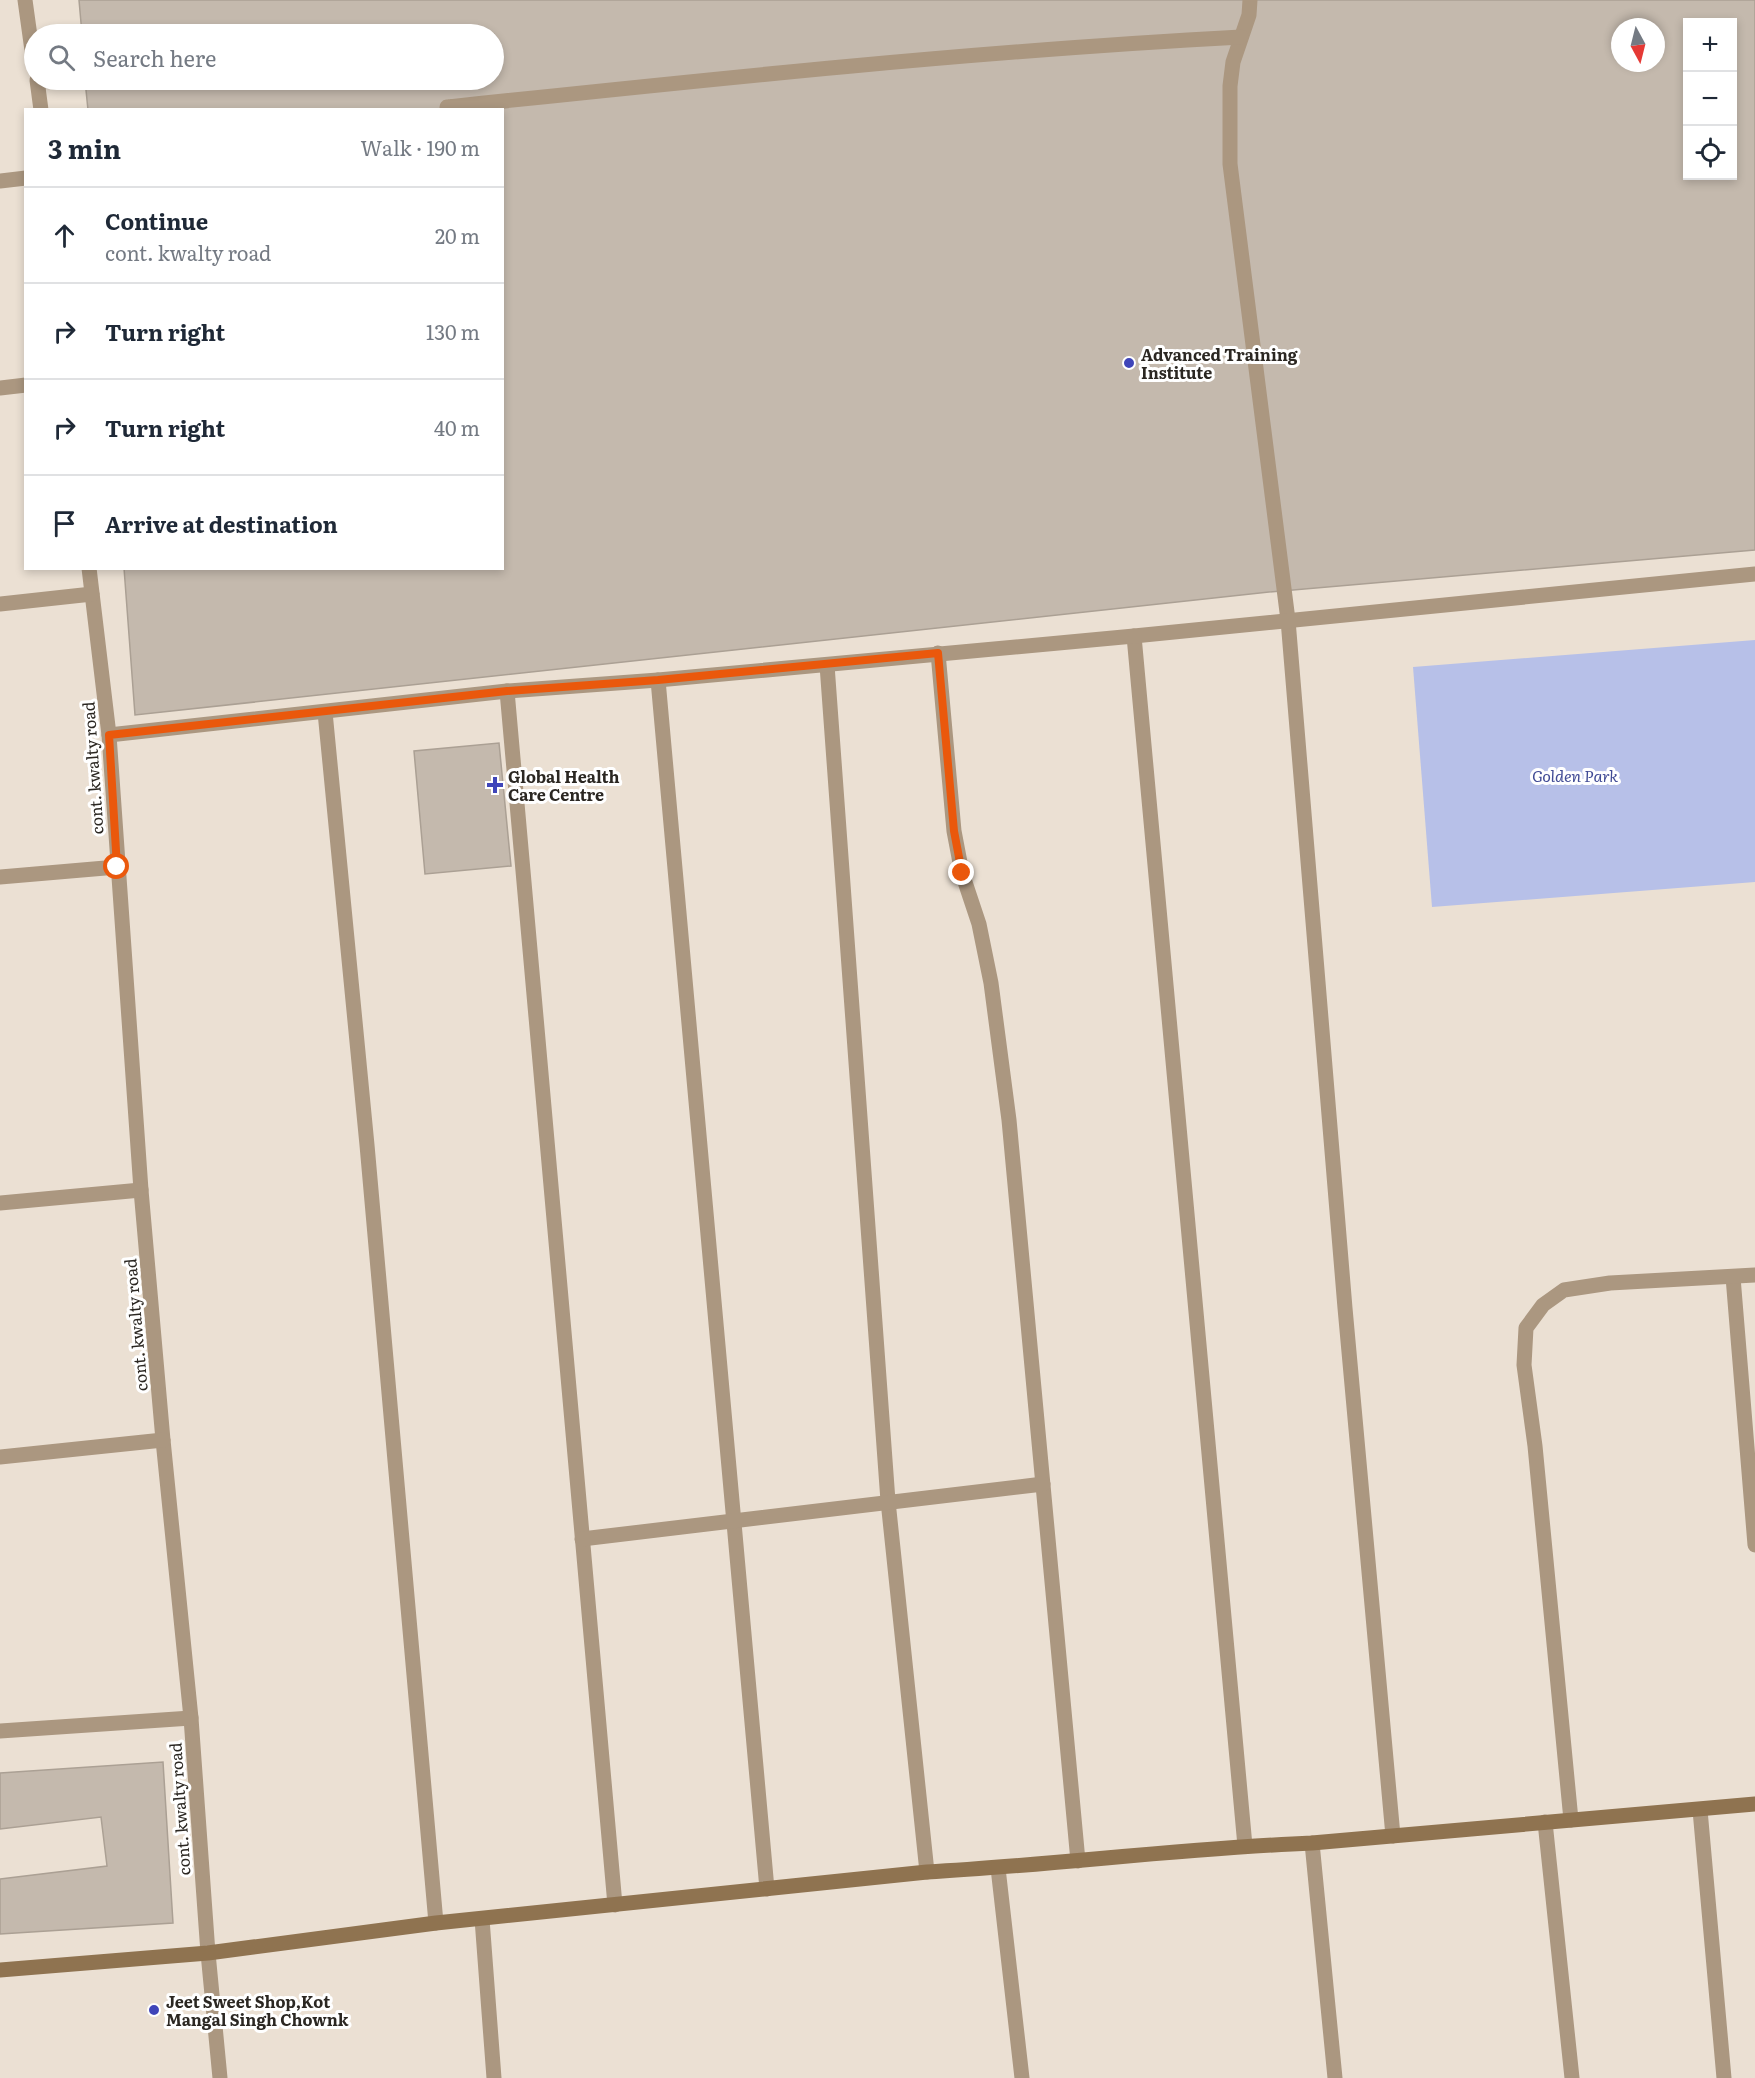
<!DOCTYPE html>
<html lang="en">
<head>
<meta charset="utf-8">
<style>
	:root { --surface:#fff; --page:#f6f6f7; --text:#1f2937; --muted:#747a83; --line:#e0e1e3 }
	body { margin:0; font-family:Literata,serif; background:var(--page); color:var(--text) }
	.controls { position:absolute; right:18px; top:18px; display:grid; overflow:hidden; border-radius:0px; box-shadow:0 3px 9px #0003 }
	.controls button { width:54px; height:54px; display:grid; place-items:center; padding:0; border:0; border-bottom:2px solid var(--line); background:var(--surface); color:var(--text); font:30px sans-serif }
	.compass { position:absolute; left:1611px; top:18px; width:54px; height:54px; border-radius:50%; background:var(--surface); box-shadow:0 3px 9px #0003; rotate:173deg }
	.stop { position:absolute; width:18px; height:18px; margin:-14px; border:4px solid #ea580c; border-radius:50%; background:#fff }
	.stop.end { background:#ea580c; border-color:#fff; box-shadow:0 2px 6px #0008 }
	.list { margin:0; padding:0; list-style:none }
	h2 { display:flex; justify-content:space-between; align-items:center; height:78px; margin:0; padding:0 24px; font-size:26px }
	h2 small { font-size:20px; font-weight:400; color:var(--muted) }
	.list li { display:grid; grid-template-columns:39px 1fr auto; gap:18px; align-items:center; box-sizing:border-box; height:96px; padding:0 24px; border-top:2px solid var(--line) }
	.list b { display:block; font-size:22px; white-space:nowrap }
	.list p { margin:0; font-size:20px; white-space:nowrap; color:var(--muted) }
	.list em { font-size:20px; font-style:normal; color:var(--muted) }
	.icon { flex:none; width:33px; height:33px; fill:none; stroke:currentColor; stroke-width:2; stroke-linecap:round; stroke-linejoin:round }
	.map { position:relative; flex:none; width:1755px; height:2078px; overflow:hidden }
	.search { position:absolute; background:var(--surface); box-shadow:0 3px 9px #0003; left:24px; top:24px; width:480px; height:66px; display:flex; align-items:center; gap:15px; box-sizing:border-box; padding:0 21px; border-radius:33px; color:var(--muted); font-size:22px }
	.panel { position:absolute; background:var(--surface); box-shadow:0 3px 9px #0003; left:24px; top:108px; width:480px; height:462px; border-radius:0px }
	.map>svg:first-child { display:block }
	.green { fill:#b7c0e8 }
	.building { fill:#c4b9ad; stroke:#aba094; stroke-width:1.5; fill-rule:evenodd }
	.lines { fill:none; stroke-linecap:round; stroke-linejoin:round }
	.street { stroke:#ab9780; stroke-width:15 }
	.secondary { stroke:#8f7350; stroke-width:15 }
	.route { stroke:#ea580c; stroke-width:8 }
	.poi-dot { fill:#3f45b9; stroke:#fff; stroke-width:2 }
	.labels { text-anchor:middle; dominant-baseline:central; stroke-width:6; stroke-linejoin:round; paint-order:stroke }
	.poi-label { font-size:16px; font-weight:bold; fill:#2b2722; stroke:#fff; text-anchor:start }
	.street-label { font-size:16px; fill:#2b2722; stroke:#fff }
	.park-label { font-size:16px; font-style:italic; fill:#414b95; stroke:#fff }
</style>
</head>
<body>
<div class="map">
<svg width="1755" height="2078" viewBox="0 0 1755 2078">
	<rect width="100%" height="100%" fill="#ebe0d3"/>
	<polygon class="green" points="1755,640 1755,882 1432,907 1413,667"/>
	<g class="building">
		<path d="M79 0H1755V550L1269 592 135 715 124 568H502V110H88L85 80H494V34H82ZM1688 22H1732V176H1688ZM1620 27H1656V63H1620Z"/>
		<polygon points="499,743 511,866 425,874 414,751"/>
		<polygon points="163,1762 173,1923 0,1934 0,1879 107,1866 101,1817 0,1829 0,1773"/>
	</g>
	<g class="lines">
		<g class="street">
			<polyline points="25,0 34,65"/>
			<polyline points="1250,0 1249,15 1233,62 1230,86 1230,164 1288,620 1345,1308 1393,1836"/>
			<polyline points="37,80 41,110"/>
			<path d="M447 107C712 79 976 51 1241 37"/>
			<polyline points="0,181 26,178"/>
			<polyline points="0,388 26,385"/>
			<polyline points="89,568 109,735 141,1190 163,1440 191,1718 208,1953 220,2078"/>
			<polyline points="0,604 92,594"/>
			<polyline points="1134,636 1245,1846"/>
			<polyline points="938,653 954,831 962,873 979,924 991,983 1009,1120 1078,1861"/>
			<polyline points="827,665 888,1501 927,1872"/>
			<polyline points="658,680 767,1889"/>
			<polyline points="507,691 615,1905"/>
			<polyline points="325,712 367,1145 436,1923"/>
			<polyline points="109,735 507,691 658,680 1134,636 1755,574"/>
			<polyline points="0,877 117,867"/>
			<polyline points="0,1203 141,1190"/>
			<polyline points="1733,1277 1755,1545"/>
			<polyline points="0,1457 163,1440"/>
			<polyline points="582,1539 1043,1484"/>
			<polyline points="0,1731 191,1718"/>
			<polyline points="1700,1810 1724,2078"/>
			<polyline points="1571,1820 1535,1446 1524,1365 1526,1328 1543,1305 1564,1290 1610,1283 1755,1275"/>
			<polyline points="1545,1822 1572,2078"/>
			<polyline points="1312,1843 1335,2078"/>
			<polyline points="998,1868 1022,2078"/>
			<polyline points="482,1919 494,2078"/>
		</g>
		<path class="secondary" d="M0 1970 208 1953 436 1923 927 1872C1056 1865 1184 1848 1312 1843L1755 1804"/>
	</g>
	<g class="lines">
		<polyline class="route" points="117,867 109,735 507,691 658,680 938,653 954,831 962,873"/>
	</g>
	<g class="poi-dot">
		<circle cx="1129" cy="363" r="6"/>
		<path d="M492 776h6v6h6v6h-6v6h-6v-6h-6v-6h6z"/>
		<circle cx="154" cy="2010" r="6"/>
	</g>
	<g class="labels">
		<g class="poi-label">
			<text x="1141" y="354">Advanced Training<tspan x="1141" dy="18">Institute</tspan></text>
			<text x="508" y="776">Global Health<tspan x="508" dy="18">Care Centre</tspan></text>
			<text x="166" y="2001">Jeet Sweet Shop,Kot<tspan x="166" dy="18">Mangal Singh Chownk</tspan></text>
		</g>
		<g class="street-label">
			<text transform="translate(92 768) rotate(-94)">cont. kwalty road</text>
			<text transform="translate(135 1325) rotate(-95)">cont. kwalty road</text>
			<text transform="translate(179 1809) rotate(-94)">cont. kwalty road</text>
		</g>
		<g class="park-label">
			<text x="1575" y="775">Golden Park</text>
		</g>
	</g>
</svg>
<div class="controls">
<button>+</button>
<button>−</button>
<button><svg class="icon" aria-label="locate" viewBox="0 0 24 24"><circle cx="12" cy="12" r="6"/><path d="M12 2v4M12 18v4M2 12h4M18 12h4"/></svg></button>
</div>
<svg class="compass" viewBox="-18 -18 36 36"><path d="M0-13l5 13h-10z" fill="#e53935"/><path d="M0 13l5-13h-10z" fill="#747a83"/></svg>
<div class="stop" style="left:117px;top:867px"></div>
<div class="stop end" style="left:962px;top:873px"></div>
<div class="search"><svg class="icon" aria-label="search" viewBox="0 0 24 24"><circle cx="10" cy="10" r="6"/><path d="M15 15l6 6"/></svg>Search here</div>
<section class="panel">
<h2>3 min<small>Walk · 190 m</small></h2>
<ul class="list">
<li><svg class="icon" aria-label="ahead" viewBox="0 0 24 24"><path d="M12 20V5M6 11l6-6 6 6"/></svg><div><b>Continue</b><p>cont. kwalty road</p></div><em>20 m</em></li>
<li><svg class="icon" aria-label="right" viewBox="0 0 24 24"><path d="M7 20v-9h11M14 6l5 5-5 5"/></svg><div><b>Turn right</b></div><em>130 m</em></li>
<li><svg class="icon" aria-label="right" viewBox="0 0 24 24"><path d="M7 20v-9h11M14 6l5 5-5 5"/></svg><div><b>Turn right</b></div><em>40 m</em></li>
<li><svg class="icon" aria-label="arrive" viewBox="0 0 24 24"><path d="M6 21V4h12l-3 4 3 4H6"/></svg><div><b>Arrive at destination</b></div></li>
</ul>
</section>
</div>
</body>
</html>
